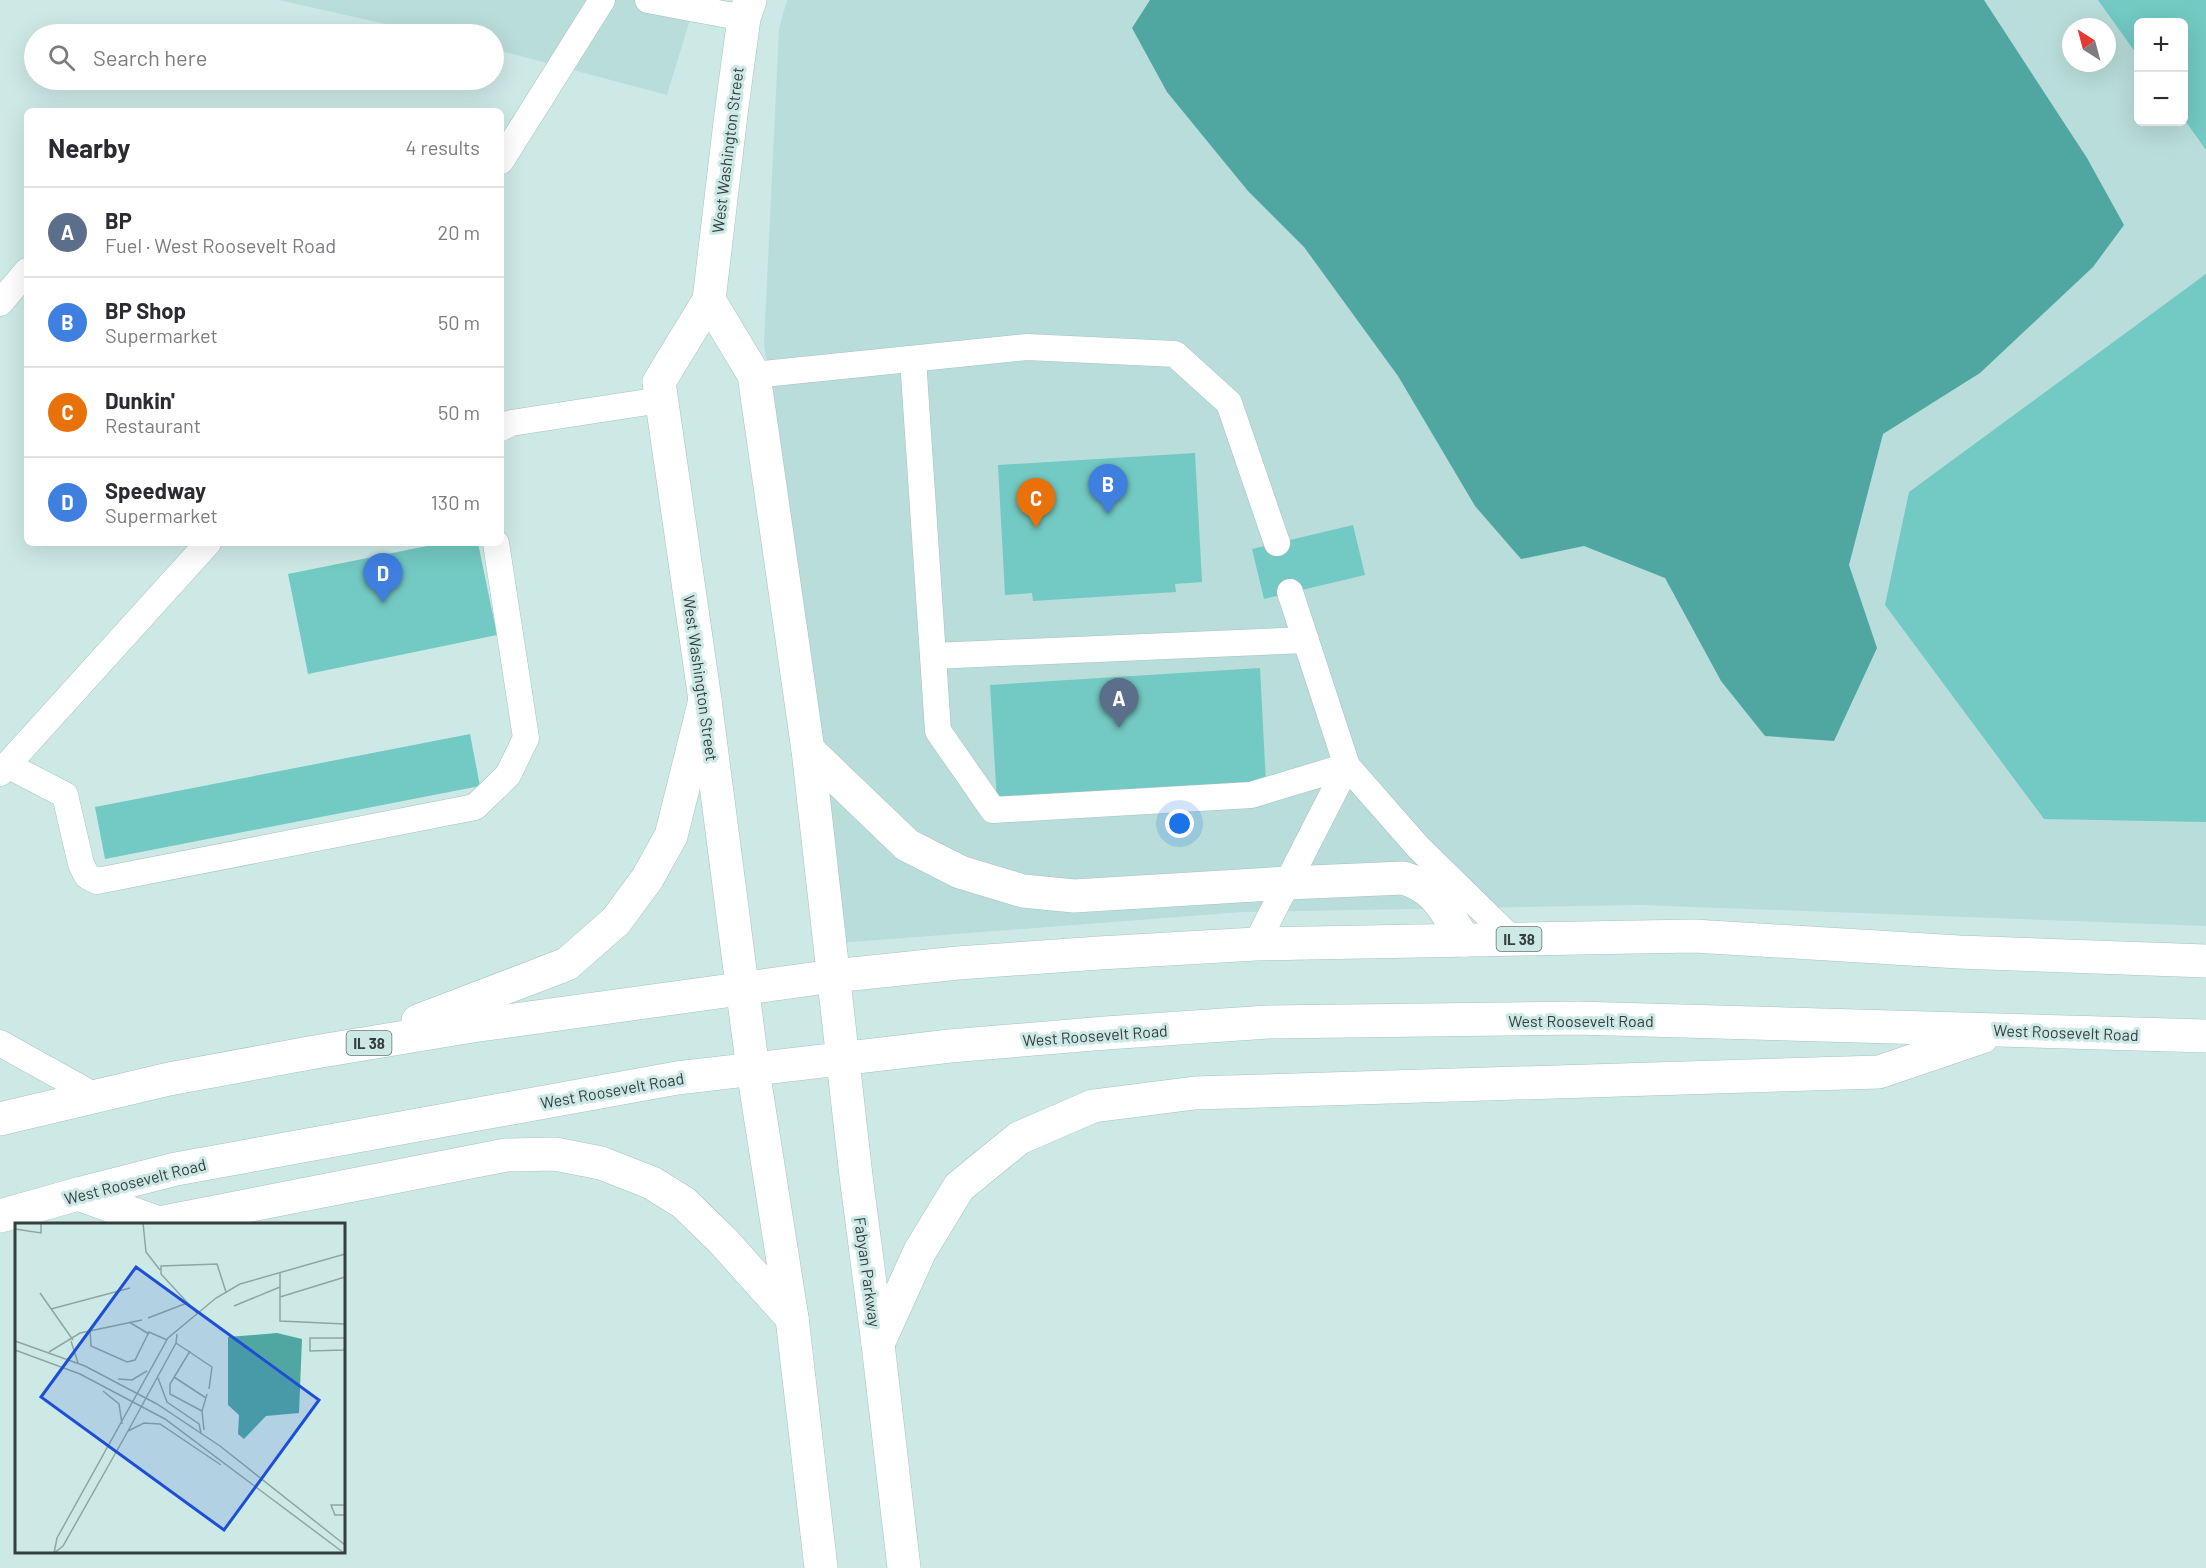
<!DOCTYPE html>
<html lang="en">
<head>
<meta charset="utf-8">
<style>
	:root { --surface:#fff; --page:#f2f2f3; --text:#2b2b33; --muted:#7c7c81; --line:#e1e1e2; --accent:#0b8043 }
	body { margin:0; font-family:Barlow,sans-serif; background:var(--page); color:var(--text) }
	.controls { position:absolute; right:18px; top:18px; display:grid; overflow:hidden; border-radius:9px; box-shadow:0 6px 24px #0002 }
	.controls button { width:54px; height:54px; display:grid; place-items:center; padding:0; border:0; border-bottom:2px solid var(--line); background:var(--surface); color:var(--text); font:30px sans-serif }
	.compass { position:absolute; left:2062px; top:18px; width:54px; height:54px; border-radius:50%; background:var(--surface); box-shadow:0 6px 24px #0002; rotate:324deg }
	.you { position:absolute; left:1180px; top:824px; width:21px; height:21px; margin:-15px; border:4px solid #fff; border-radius:50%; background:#1a73e8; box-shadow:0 0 0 9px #1a73e833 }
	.badge { display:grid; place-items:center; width:39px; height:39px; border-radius:50%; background:var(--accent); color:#fff; font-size:20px; font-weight:700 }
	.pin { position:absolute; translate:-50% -50px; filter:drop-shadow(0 2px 3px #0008) }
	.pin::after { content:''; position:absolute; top:32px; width:21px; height:18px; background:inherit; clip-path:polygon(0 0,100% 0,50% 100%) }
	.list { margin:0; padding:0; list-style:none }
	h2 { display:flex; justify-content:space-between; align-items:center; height:78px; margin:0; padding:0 24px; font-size:26px }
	h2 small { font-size:20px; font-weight:400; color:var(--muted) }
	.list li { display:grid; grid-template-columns:39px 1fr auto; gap:18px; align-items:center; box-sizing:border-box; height:90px; padding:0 24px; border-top:2px solid var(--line) }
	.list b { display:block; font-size:22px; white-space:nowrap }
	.list p { margin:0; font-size:20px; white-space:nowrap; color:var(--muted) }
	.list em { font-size:20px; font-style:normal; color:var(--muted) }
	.icon { flex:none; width:33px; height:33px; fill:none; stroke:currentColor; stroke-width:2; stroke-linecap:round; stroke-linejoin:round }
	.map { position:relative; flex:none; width:2206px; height:1568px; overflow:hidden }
	.search { position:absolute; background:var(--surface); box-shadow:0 6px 24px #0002; left:24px; top:24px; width:480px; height:66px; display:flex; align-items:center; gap:15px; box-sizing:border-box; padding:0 21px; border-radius:33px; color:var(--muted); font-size:22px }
	.panel { position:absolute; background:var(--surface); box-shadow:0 6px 24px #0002; left:24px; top:108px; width:480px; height:438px; border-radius:9px }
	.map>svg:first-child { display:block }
	.built { fill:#b9ddda; fill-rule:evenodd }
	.water { fill:#50a7a1 }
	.building { fill:#73c9c3 }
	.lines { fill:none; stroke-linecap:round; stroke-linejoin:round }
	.service-casing { stroke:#a7c2bf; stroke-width:27 }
	.secondary-casing { stroke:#a7c2bf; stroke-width:34 }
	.primary-casing { stroke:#a7c2bf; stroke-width:34 }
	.service { stroke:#fff; stroke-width:26 }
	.secondary { stroke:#fff; stroke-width:33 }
	.primary { stroke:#fff; stroke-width:33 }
	.labels { text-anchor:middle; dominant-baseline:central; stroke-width:6; stroke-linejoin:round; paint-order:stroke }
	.shield { fill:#cde9e6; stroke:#627270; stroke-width:1.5 }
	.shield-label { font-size:15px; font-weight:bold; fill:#343f3e }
	.street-label { font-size:16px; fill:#343f3e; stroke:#cde9e6 }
	.inset-road { fill:none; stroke:#90a5a3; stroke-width:1.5 }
	.view { fill:#1d4ed8; fill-opacity:0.15; stroke:#1d4ed8; stroke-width:3 }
	.inset-edge { fill:none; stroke:#343f3e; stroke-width:3 }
</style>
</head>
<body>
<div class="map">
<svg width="2206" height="1568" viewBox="0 0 2206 1568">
	<rect width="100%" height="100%" fill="#cde9e6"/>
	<g class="built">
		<polygon points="279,0 696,0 667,95 494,49 494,34 430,34"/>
		<path d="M787 0H2206V926L1641 905 1242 912 839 943 764 344 779 29ZM2138 22H2184V122H2138ZM2071 27H2107V63H2071Z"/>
	</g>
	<polygon class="water" points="1150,0 1984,0 2087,158 2124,225 2093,267 1980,373 1883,434 1849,565 1877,648 1834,741 1765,736 1721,681 1665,578 1584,546 1521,559 1475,506 1398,376 1304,247 1248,191 1167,92 1132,28"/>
	<g class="building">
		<polygon points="2098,0 2206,0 2206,150 2184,119 2184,22 2138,22 2138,56"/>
		<polygon points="2206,274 2206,822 2044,819 1885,605 1909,492"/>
		<polygon points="1195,453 1202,582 1175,584 1176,592 1033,601 1032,593 1005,595 998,465"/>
		<polygon points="1353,525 1365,575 1264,599 1252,549"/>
		<polygon points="442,543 478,543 497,635 308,674 288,574"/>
		<polygon points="1260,668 1266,784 997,801 990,685"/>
		<polygon points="470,734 480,786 105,859 95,807"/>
	</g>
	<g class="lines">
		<defs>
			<g id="service">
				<polyline points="648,0 744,18"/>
				<polyline points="501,161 602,0"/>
				<polyline points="0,303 27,271"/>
				<polyline points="913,359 938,731 993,810 1251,795 1347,766"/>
				<polyline points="754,375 1027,347 1175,354 1229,403 1277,543"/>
				<polyline points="501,428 511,423 661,400"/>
				<polyline points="1290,592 1347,766 1418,847 1512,939"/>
				<polyline points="933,656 1306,640"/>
				<polyline points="7,765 65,795 81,864 87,876 97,881 475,807 508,775 526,738 496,543"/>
				<polyline points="0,773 208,543"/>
				<polyline points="1256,944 1347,766"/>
				<polyline points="0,1043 97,1097"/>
			</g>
			<g id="secondary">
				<polyline points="750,0 744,18 731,114 709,300 659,382 705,700 753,1070 792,1318 821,1568"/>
				<polyline points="709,300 754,375 808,750 856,1176 878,1344 904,1568"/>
			</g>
			<g id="primary">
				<path d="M808 750 907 845 960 872 1023 891 1074 896 1288 883 1403 878C1437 887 1446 913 1464 940"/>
				<polyline points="418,1021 567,964 616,921 647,879 671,836 705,700"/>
				<polyline points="0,1119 169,1079 315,1052 472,1026 833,976 958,963 1099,953 1256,944 1694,936 1959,952 2206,961"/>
				<polyline points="78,1194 159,1223 506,1155 555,1154 601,1163 652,1183 684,1203 723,1241 792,1318"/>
				<polyline points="0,1216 78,1194 176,1169 677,1078 950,1046 1106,1033 1268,1022 1576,1018 2206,1036"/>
				<polyline points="878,1344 920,1251 959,1187 1019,1138 1093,1106 1195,1093 1879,1072 1982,1037"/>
			</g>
		</defs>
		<use href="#service" class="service-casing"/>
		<use href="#secondary" class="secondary-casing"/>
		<use href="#primary" class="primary-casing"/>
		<use href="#service" class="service"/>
		<use href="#secondary" class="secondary"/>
		<use href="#primary" class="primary"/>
	</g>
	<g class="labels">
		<g class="shield">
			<rect x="1496.5" y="927" width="45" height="24" rx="4.5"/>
			<rect x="346.5" y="1031" width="45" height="24" rx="4.5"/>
		</g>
		<g class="shield-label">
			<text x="1519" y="939">IL 38</text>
			<text x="369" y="1043">IL 38</text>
		</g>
		<g class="street-label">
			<text transform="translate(727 150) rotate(-83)">West Washington Street</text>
			<text transform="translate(701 678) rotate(82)">West Washington Street</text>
			<text x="1581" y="1020">West Roosevelt Road</text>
			<text transform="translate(2066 1032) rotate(2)">West Roosevelt Road</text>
			<text transform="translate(1095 1035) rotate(-4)">West Roosevelt Road</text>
			<text transform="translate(612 1090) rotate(-10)">West Roosevelt Road</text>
			<text transform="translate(135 1181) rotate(-14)">West Roosevelt Road</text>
			<text transform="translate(868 1272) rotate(82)">Fabyan Parkway</text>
		</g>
	</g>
	<g transform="translate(15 1223)">
		<rect width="330" height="330" fill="#cde9e6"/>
		<path d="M262 110 287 116 284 190 251 193 229 216 223 211 224 192 213 182V114Z" fill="#50a7a1"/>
		<path class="inset-road" d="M128 0 131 29 145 47M0 6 26 10V0M265 49V98L330 101M25 70 58 117M265 74 330 54M219 83 265 64M36 86 115 65M182 90 146 51V43L202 41 211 69M133 95 172 80M114 99 134 111M75 107 76 123 112 139 120 137 134 109 152 117M330 115H295V128L329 127 330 123M0 118 70 143 142 181 205 223 330 322M56 118 63 140M161 120 197 144 194 166M0 127 65 151 150 196 329 330M175 128 155 161V171L187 188M34 129 65 110 127 97M159 154 191 175M143 155 152 179 184 201 186 210M103 156 117 157 132 148M88 168 104 181 107 201M189 207 187 188 192 171M113 208 129 200 145 201 206 242M330 282H316L320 292H330M39 330 42 315 153 115 201 75 225 61 330 31M39 330 48 323 113 208 161 120 162 111"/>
		<path class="view" d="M121 44 304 177 209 307 26 174Z"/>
		<rect width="330" height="330" class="inset-edge"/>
	</g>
</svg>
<div class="controls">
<button>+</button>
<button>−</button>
</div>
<svg class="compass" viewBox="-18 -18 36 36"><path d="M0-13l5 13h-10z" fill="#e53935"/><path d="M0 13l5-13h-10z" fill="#7c7c81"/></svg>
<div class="you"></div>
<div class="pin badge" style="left:1119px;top:728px;background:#5c6f8a">A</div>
<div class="pin badge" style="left:1108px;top:514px;background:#3f7fe0">B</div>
<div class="pin badge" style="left:1036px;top:528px;background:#e8710a">C</div>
<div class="pin badge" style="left:383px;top:603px;background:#3f7fe0">D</div>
<div class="search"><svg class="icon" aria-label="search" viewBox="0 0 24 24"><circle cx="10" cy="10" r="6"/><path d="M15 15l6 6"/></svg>Search here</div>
<section class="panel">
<h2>Nearby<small>4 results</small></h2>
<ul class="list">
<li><span class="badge" style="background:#5c6f8a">A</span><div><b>BP</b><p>Fuel · West Roosevelt Road</p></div><em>20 m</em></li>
<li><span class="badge" style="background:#3f7fe0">B</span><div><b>BP Shop</b><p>Supermarket</p></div><em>50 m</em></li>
<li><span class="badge" style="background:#e8710a">C</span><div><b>Dunkin'</b><p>Restaurant</p></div><em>50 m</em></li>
<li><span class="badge" style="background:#3f7fe0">D</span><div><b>Speedway</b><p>Supermarket</p></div><em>130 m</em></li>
</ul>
</section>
</div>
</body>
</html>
